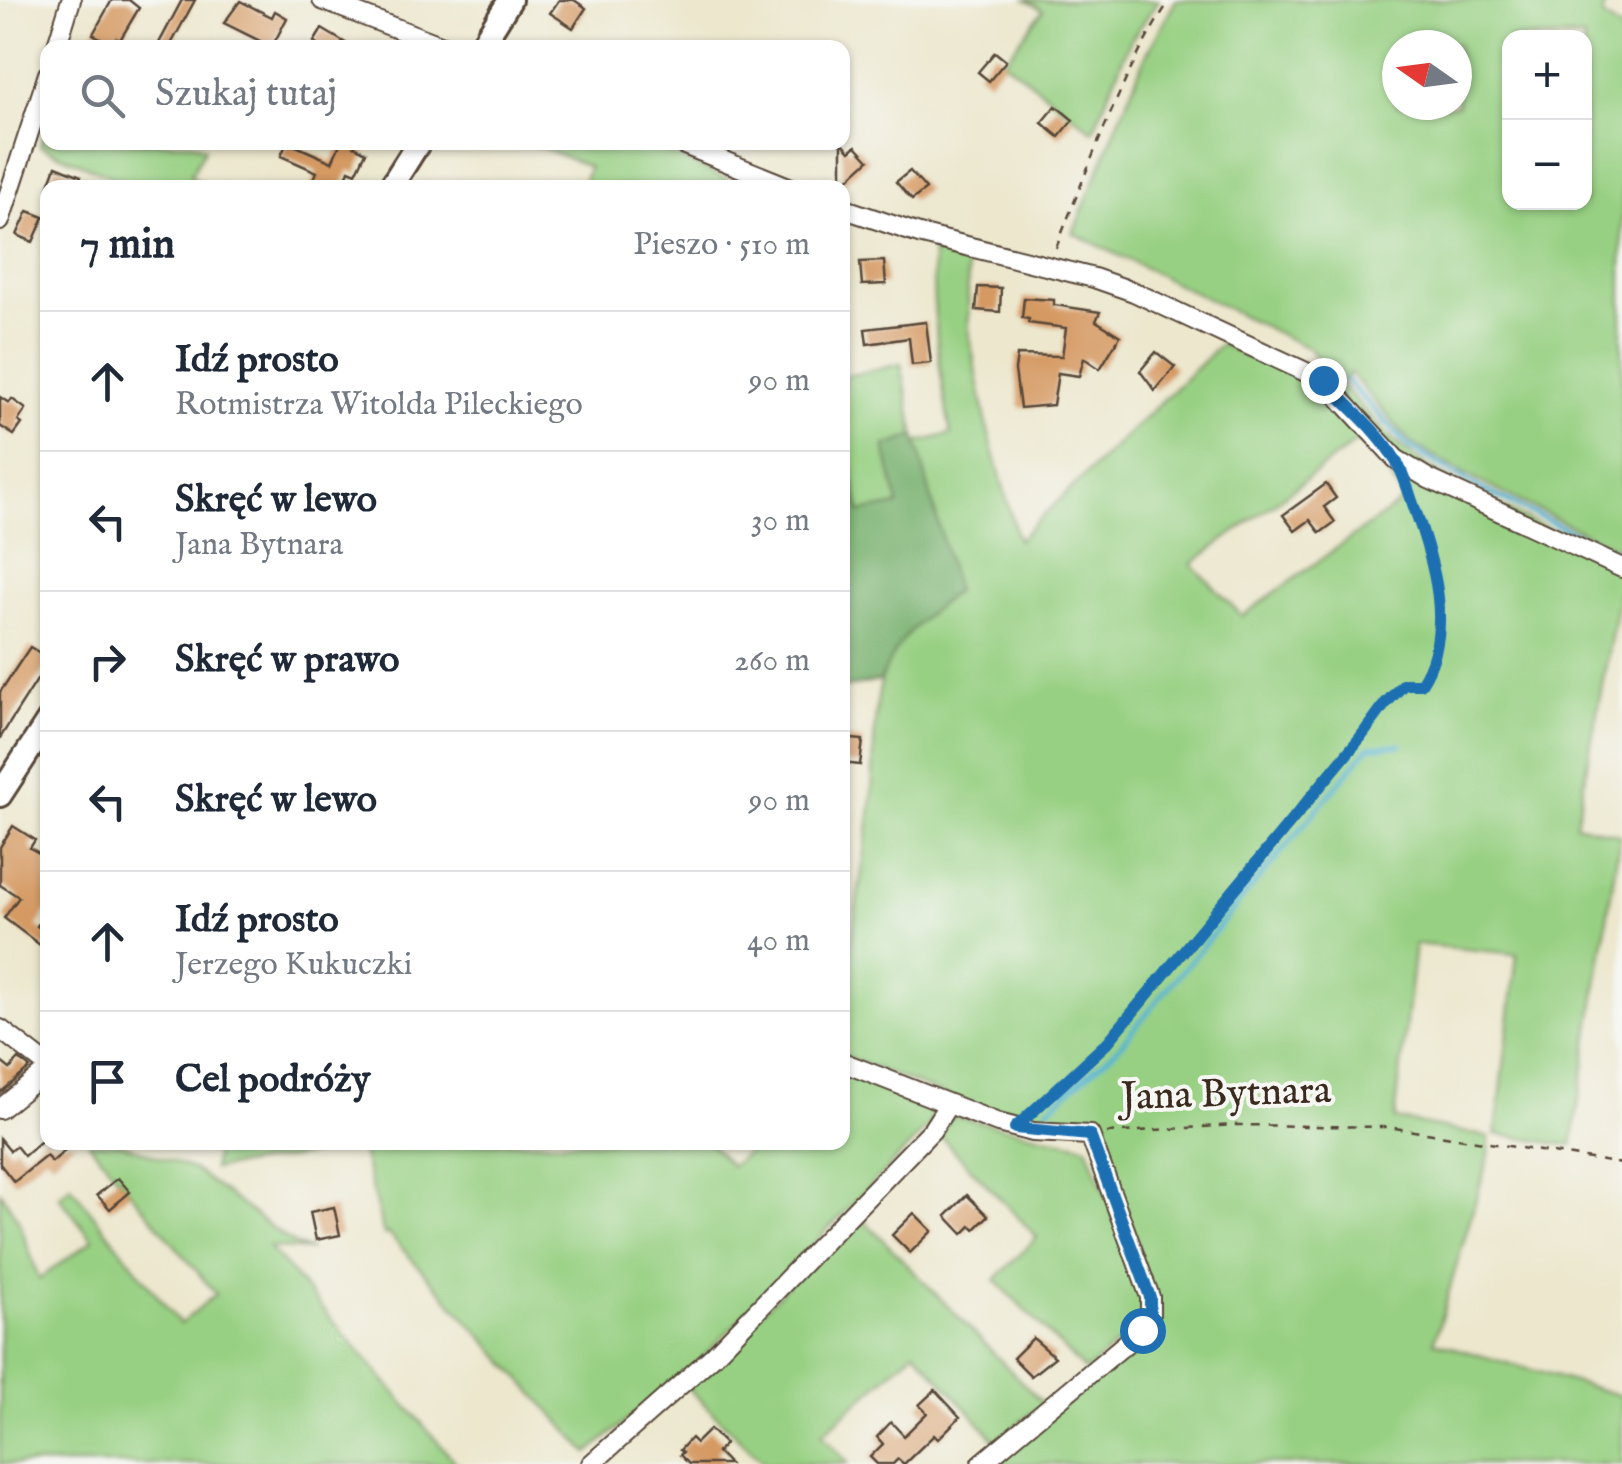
<!DOCTYPE html>
<html lang="pl">
<head>
<meta charset="utf-8">
<style>
	:root { --surface:#fff; --page:#f2f2f3; --text:#1f2937; --muted:#747a83; --line:#e0e1e3 }
	body { margin:0; font-family:"IM FELL English",serif; background:var(--page); color:var(--text) }
	.controls { position:absolute; right:30px; top:30px; display:grid; overflow:hidden; border-radius:20px; box-shadow:0 2px 8px #0004 }
	.controls button { width:90px; height:90px; display:grid; place-items:center; padding:0; border:0; border-bottom:2px solid var(--line); background:var(--surface); color:var(--text); font:50px sans-serif }
	.compass { position:absolute; left:1382px; top:30px; width:90px; height:90px; border-radius:50%; background:var(--surface); box-shadow:0 2px 8px #0004; rotate:284deg }
	.stop { position:absolute; width:30px; height:30px; margin:-22px; border:8px solid #1f6fb2; border-radius:50%; background:#fff }
	.stop.end { background:#1f6fb2; border-color:#fff; box-shadow:0 2px 10px #0008 }
	.list { margin:0; padding:0; list-style:none }
	h2 { display:flex; justify-content:space-between; align-items:center; height:130px; margin:0; padding:0 40px; font-size:42px }
	h2 small { font-size:32px; font-weight:400; color:var(--muted) }
	.list li { display:grid; grid-template-columns:65px 1fr auto; gap:30px; align-items:center; box-sizing:border-box; height:140px; padding:0 40px; border-top:2px solid var(--line) }
	.list b { display:block; font-size:38px; white-space:nowrap }
	.list p { margin:0; font-size:32px; white-space:nowrap; color:var(--muted) }
	.list em { font-size:32px; font-style:normal; color:var(--muted) }
	.icon { flex:none; width:55px; height:55px; fill:none; stroke:currentColor; stroke-width:2; stroke-linecap:round; stroke-linejoin:round }
	.map { position:relative; flex:none; width:1622px; height:1464px; overflow:hidden }
	.search { position:absolute; background:var(--surface); box-shadow:0 2px 8px #0004; left:40px; top:40px; width:810px; height:110px; display:flex; align-items:center; gap:25px; box-sizing:border-box; padding:0 35px; border-radius:20px; color:var(--muted); font-size:38px }
	.panel { position:absolute; background:var(--surface); box-shadow:0 2px 8px #0004; left:40px; top:180px; width:810px; height:970px; border-radius:20px }
	.map>svg:first-child { display:block }
	.green { fill:#98d083; stroke:#6a7d50; stroke-width:2.5; fill-rule:evenodd }
	.forest { fill:#7ab271; stroke:#5a6e48; stroke-width:2.5 }
	.lines { fill:none; stroke-linecap:round; stroke-linejoin:round }
	.stream { stroke:#53b3d2; stroke-width:5 }
	.building { fill:#d59962 }
	.minor-casing { stroke:#564638; stroke-width:22 }
	.major-casing { stroke:#564638; stroke-width:28 }
	.path { stroke:#564638; stroke-width:2.5; stroke-dasharray:8 8; stroke-linecap:butt }
	.minor { stroke:#fff; stroke-width:18 }
	.major { stroke:#fff; stroke-width:22 }
	.route { stroke:#1f6fb2; stroke-width:12 }
	.labels { text-anchor:middle; dominant-baseline:central; stroke-width:8; stroke-linejoin:round; paint-order:stroke }
	.street-label { font-size:40px; fill:#3b2a1e; stroke:#f6f6f2 }
</style>
</head>
<body>
<div class="map">
<svg width="1622" height="1464" viewBox="0 0 1622 1464">
	<rect width="100%" height="100%" fill="#f6f6f2"/>
	<filter id="ink" filterUnits="userSpaceOnUse"><feTurbulence type="fractalNoise" baseFrequency=".01" numOctaves="2"/><feDisplacementMap in="SourceGraphic" scale="20" xChannelSelector="R" yChannelSelector="G"/><feConvolveMatrix kernelMatrix="1 2 1 2 8 2 1 2 1" color-interpolation-filters="sRGB"/></filter>
	<filter id="wash" filterUnits="userSpaceOnUse"><feTurbulence type="fractalNoise" baseFrequency=".0048" numOctaves="4" result="noise"/><feDisplacementMap in="SourceGraphic" scale="40" xChannelSelector="R" yChannelSelector="G"/><feGaussianBlur stdDeviation="2.25" result="paint"/><feColorMatrix in="noise" values="0 0 0 0 0 0 0 0 0 0 0 0 0 0 0 0 0 1.4 0 .05"/><feComposite in="paint" operator="in"/></filter>
	<g filter="url(#wash)">
		<rect width="100%" height="100%" fill="#ece7cd"/>
		<g class="green">
			<polygon points="1026,0 1159,0 1130,41 1093,131 1004,61 1043,10"/>
			<path d="M1176 0H1605L1602 16 1622 31V551L1476 480 1411 443 1350 373 1340 383C1361 405 1380 431 1404 449 1467 499 1550 528 1622 562V579L1576 824 1620 835 1572 1146 1496 1134 1517 954 1415 944 1395 1119 1489 1137V1155L1434 1342 1622 1396V1464H989L1151 1326 1102 1147 1107 1137 1105 1125 1019 1124 851 1059 843 1053C842 973 860 895 870 815 877 764 868 703 890 656 903 629 933 609 955 591L916 443 951 434C939 372 932 314 933 251L967 257 969 335 988 431 1018 540 1221 344 1329 391 1339 383 1310 349 1073 233 1145 57ZM1510 38H1584V202H1510ZM1397 45H1457V105H1397ZM1366 435 1404 500 1242 616 1192 564Z"/>
			<polygon points="47,124 48,142 194,143 205,148 190,177 211,187 135,187 40,146"/>
			<polygon points="531,143 645,143 731,181 731,187 581,187 589,167"/>
			<polygon points="901,364 915,436 886,447 899,505 860,513 843,423 842,377"/>
			<polygon points="847,1071 929,1105 932,1117 929,1126 697,1363 588,1453 389,1234 384,1235 361,1148 213,1169 217,1142 708,1142 731,1166 758,1143 842,1142 843,1073"/>
			<polygon points="954,1116 1087,1146 1146,1301 1141,1324 1085,1371 995,1280 1037,1237 936,1132"/>
			<polygon points="89,1143 120,1143 193,1169 295,1245 311,1250 269,1247 457,1464 0,1464 0,1191 19,1221 39,1279 93,1240 59,1196 71,1186 180,1324 216,1294"/>
			<polygon points="858,1214 1043,1404 996,1441 915,1351 822,1434 849,1464 765,1464 687,1387"/>
		</g>
		<path class="forest" d="M915 436 956 591C920 619 897 639 880 681L843 688V467L850 466 860 512 898 505 885 446Z"/>
		<g class="lines">
			<g class="stream">
				<polyline points="1346,380 1408,446 1479,488 1622,556"/>
				<polyline points="1048,1109 1116,1050 1369,747 1401,745"/>
			</g>
		</g>
		<g id="blocks">
			<g class="building">
				<polygon points="112,0 129,0 139,8 120,40 116,38 113,45 93,34"/>
				<polygon points="182,0 195,0 169,48 157,47"/>
				<polygon points="559,0 574,0 586,8 573,28 550,13"/>
				<polygon points="240,1 272,17 275,11 287,18 272,47 224,23"/>
				<polygon points="322,29 354,48 322,48 314,42"/>
				<polygon points="995,52 1006,61 989,81 978,72"/>
				<polygon points="1056,106 1073,120 1059,137 1042,123"/>
				<polygon points="287,142 332,162 341,142 356,142 354,146 366,152 356,173 349,170 342,188 310,188 317,172 281,156"/>
				<polygon points="842,142 850,151 856,146 869,160 842,185"/>
				<polygon points="56,166 81,176 77,188 48,188"/>
				<polygon points="910,171 926,189 912,200 896,182"/>
				<polygon points="28,211 44,217 33,242 17,235"/>
				<polygon points="884,261 886,284 862,285 860,262"/>
				<polygon points="978,287 1001,288 1000,312 976,310"/>
				<polygon points="1024,298 1054,300 1054,305 1100,312 1096,321 1120,336 1100,369 1084,358 1079,376 1058,373 1053,405 1020,408 1015,370 1017,355 1062,356 1066,328 1028,323 1029,319 1022,318"/>
				<polygon points="926,322 931,363 912,365 909,338 867,344 865,329"/>
				<polygon points="1156,352 1175,367 1155,391 1140,371"/>
				<polygon points="0,397 9,403 12,399 26,409 18,421 22,424 14,435 0,426"/>
				<polygon points="1326,484 1336,498 1324,507 1335,522 1320,533 1310,520 1295,531 1283,515"/>
				<polygon points="30,647 48,658 48,663 0,738 0,692"/>
				<polygon points="842,738 863,740 860,765 842,763"/>
				<polygon points="13,826 35,840 30,848 48,858 48,910 37,926 48,935 48,951 4,918 19,897 0,885 0,847"/>
				<polygon points="19,1059 30,1068 0,1093 0,1061 10,1069"/>
				<polygon points="48,1135 48,1142 75,1142 52,1162 46,1156 14,1182 0,1164 0,1139 10,1151 16,1146 24,1156"/>
				<polygon points="118,1178 130,1192 110,1209 97,1195"/>
				<polygon points="967,1195 988,1216 975,1229 971,1226 963,1234 946,1216"/>
				<polygon points="334,1207 340,1235 316,1240 310,1212"/>
				<polygon points="914,1213 932,1231 910,1253 892,1235"/>
				<polygon points="1033,1338 1055,1357 1031,1376 1013,1358"/>
				<polygon points="935,1390 960,1417 938,1439 934,1435 904,1464 898,1459 893,1464 877,1464 870,1457 883,1444 877,1437 891,1422 904,1436 927,1413 919,1405"/>
				<polygon points="710,1429 725,1444 717,1452 729,1464 689,1464 680,1455 683,1452 680,1450 691,1438 696,1443"/>
			</g>
		</g>
	</g>
	<g filter="url(#ink)">
		<use href="#blocks" fill-opacity="0" stroke="#564638" stroke-width="2.5"/>
		<g class="lines">
			<defs>
				<g id="minor">
					<polyline points="322,0 448,48"/>
					<polyline points="56,48 71,0"/>
					<polyline points="677,142 791,188"/>
					<polyline points="842,208 919,234 1094,278 1134,292 1323,380 1396,459 1429,479 1622,568"/>
					<polyline points="0,221 48,74"/>
					<polyline points="0,1029 48,1066"/>
					<polyline points="842,1062 998,1123 1033,1132 1090,1135 1150,1297 1150,1315 1142,1330 981,1464"/>
					<polyline points="0,1109 48,1070"/>
					<polyline points="591,1464 713,1356 932,1130 948,1105"/>
				</g>
				<g id="major">
					<polyline points="480,48 510,0"/>
					<polyline points="390,188 419,142"/>
					<polyline points="0,795 48,721"/>
				</g>
			</defs>
			<use href="#minor" class="minor-casing"/>
			<use href="#major" class="major-casing"/>
			<g class="path">
				<path d="M1056 248C1088 168 1123 71 1170 0"/>
				<path d="M1030 1113 1108 1042 1360 739 1385 704 1404 684H1421C1460 626 1429 547 1407 488"/>
				<polyline points="1107,1133 1236,1125 1388,1127 1622,1164"/>
			</g>
			<use href="#minor" class="minor"/>
			<use href="#major" class="major"/>
		</g>
	</g>
	<g class="lines" filter="url(#ink)">
		<path class="route" d="M1142 1330 1150 1316V1297L1090 1135 1015 1128 1108 1042 1360 738 1385 704 1404 684H1421C1456 631 1433 559 1413 504 1408 490 1404 474 1396 461 1381 434 1345 403 1323 380"/>
	</g>
	<g class="labels">
		<g class="street-label">
			<text transform="translate(1226 1095) rotate(-2)">Jana Bytnara</text>
		</g>
	</g>
</svg>
<div class="controls">
<button>+</button>
<button>−</button>
</div>
<svg class="compass" viewBox="-18 -18 36 36"><path d="M0-13l5 13h-10z" fill="#e53935"/><path d="M0 13l5-13h-10z" fill="#747a83"/></svg>
<div class="stop" style="left:1142px;top:1330px"></div>
<div class="stop end" style="left:1323px;top:380px"></div>
<div class="search"><svg class="icon" aria-label="search" viewBox="0 0 24 24"><circle cx="10" cy="10" r="6"/><path d="M15 15l6 6"/></svg>Szukaj tutaj</div>
<section class="panel">
<h2>7 min<small>Pieszo · 510 m</small></h2>
<ul class="list">
<li><svg class="icon" aria-label="ahead" viewBox="0 0 24 24"><path d="M12 20V5M6 11l6-6 6 6"/></svg><div><b>Idź prosto</b><p>Rotmistrza Witolda Pileckiego</p></div><em>90 m</em></li>
<li><svg class="icon" aria-label="left" viewBox="0 0 24 24"><path d="M17 20v-9H6M10 6l-5 5 5 5"/></svg><div><b>Skręć w lewo</b><p>Jana Bytnara</p></div><em>30 m</em></li>
<li><svg class="icon" aria-label="right" viewBox="0 0 24 24"><path d="M7 20v-9h11M14 6l5 5-5 5"/></svg><div><b>Skręć w prawo</b></div><em>260 m</em></li>
<li><svg class="icon" aria-label="left" viewBox="0 0 24 24"><path d="M17 20v-9H6M10 6l-5 5 5 5"/></svg><div><b>Skręć w lewo</b></div><em>90 m</em></li>
<li><svg class="icon" aria-label="ahead" viewBox="0 0 24 24"><path d="M12 20V5M6 11l6-6 6 6"/></svg><div><b>Idź prosto</b><p>Jerzego Kukuczki</p></div><em>40 m</em></li>
<li><svg class="icon" aria-label="arrive" viewBox="0 0 24 24"><path d="M6 21V4h12l-3 4 3 4H6"/></svg><div><b>Cel podróży</b></div></li>
</ul>
</section>
</div>
</body>
</html>
